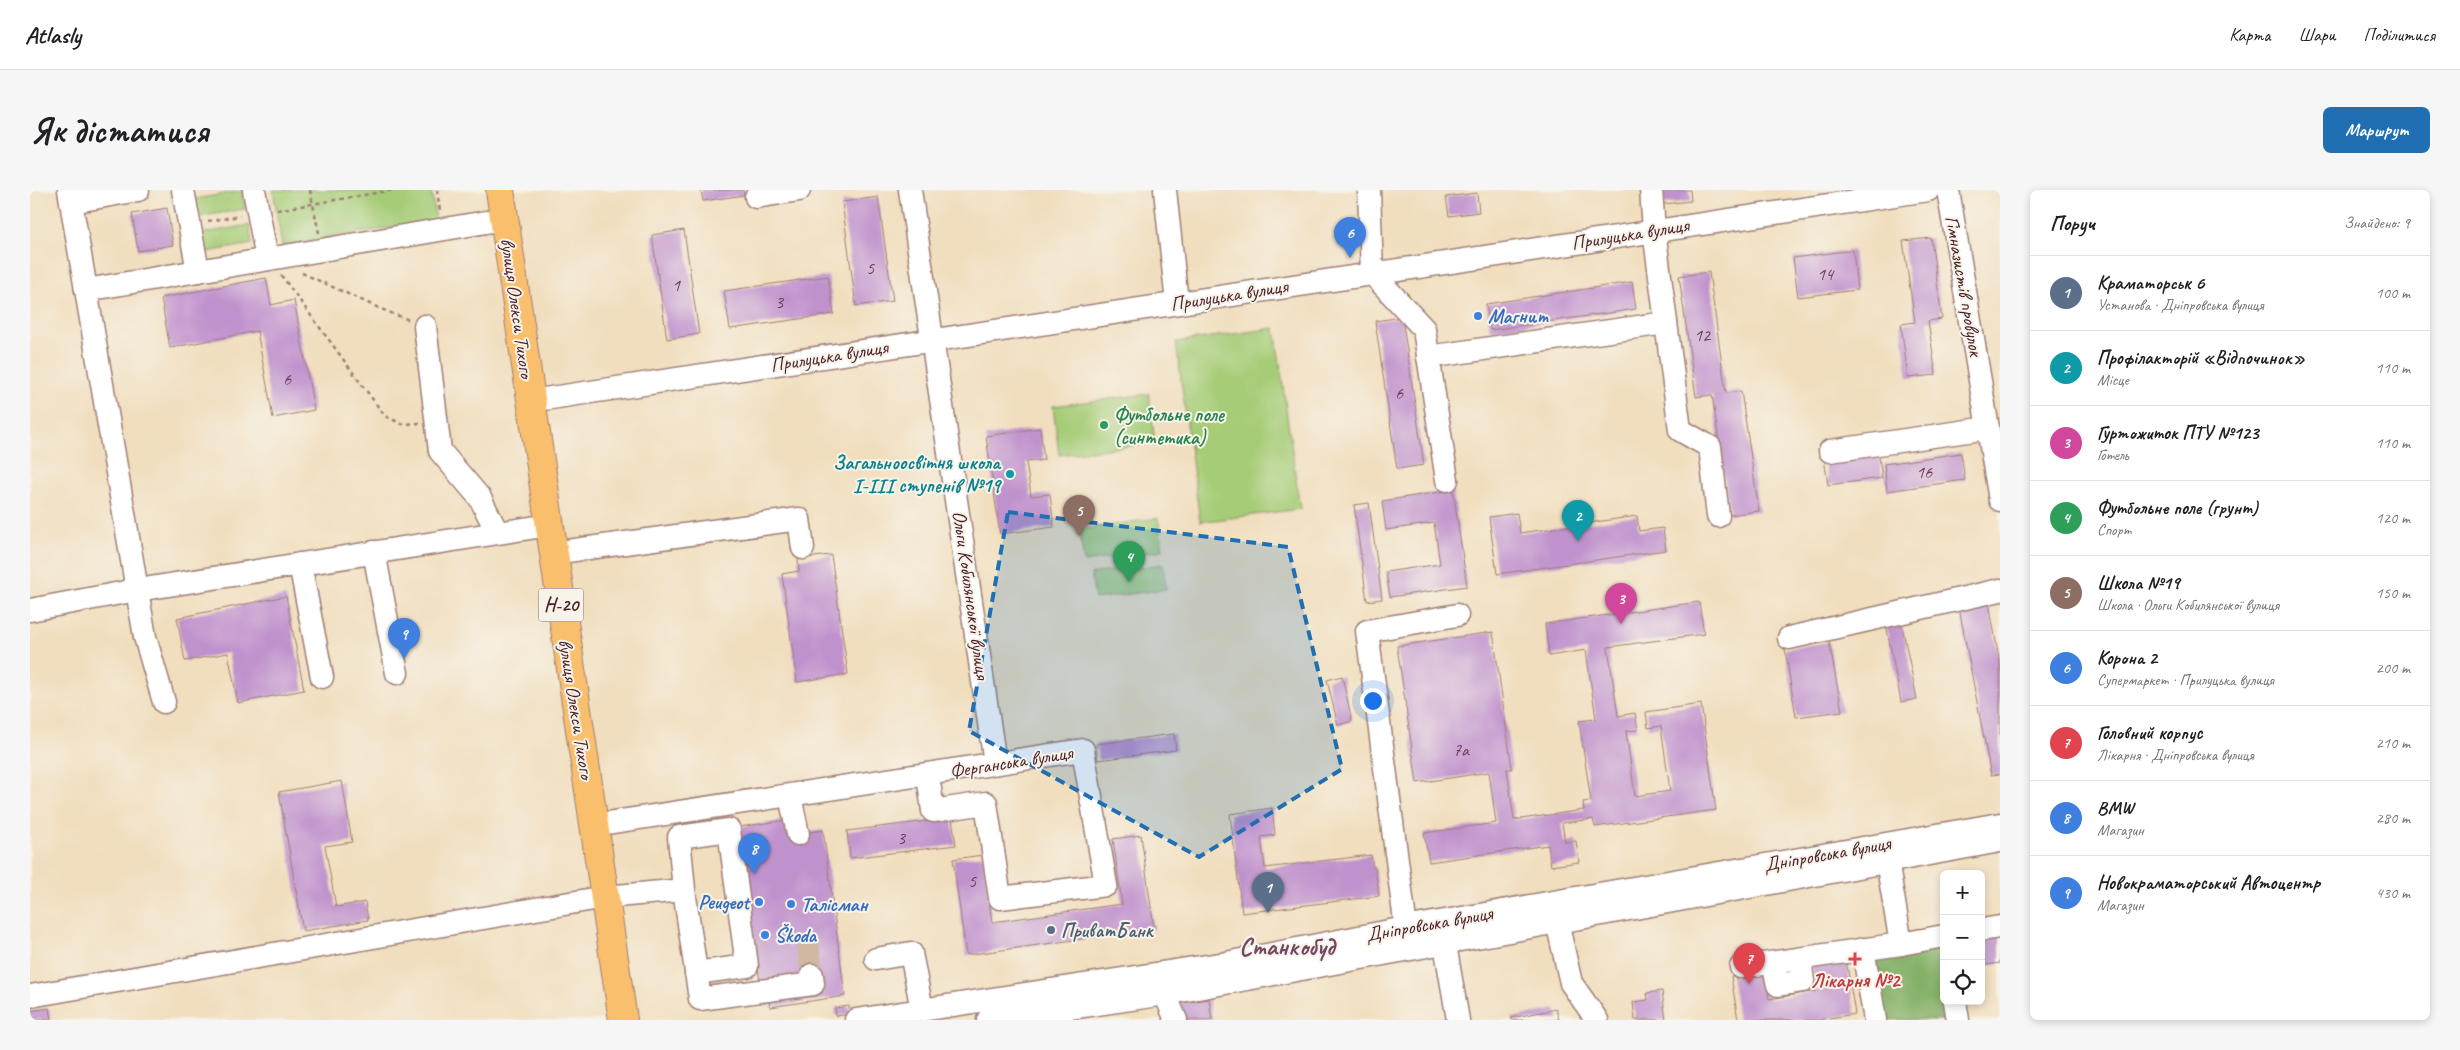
<!DOCTYPE html>
<html lang="uk">
<head>
<meta charset="utf-8">
<style>
	:root { --surface:#fff; --page:#f6f6f6; --text:#202124; --muted:#757577; --line:#e0e0e0; --accent:#1f6fb2 }
	body { margin:0; font-family:Caveat,sans-serif; background:var(--page); color:var(--text) }
	.controls { position:absolute; right:15px; bottom:15px; display:grid; overflow:hidden; border-radius:8px; box-shadow:0 2px 8px #0003 }
	.controls button { width:45px; height:45px; display:grid; place-items:center; padding:0; border:0; border-bottom:1px solid var(--line); background:var(--surface); color:var(--text); font:25px sans-serif }
	.you { position:absolute; left:1342px; top:510px; width:18px; height:18px; margin:-12px; border:4px solid #fff; border-radius:50%; background:#1a73e8; box-shadow:0 0 0 8px #1a73e833 }
	.badge { display:grid; place-items:center; width:32px; height:32px; border-radius:50%; background:var(--accent); color:#fff; font-size:16px; font-weight:700 }
	.pin { position:absolute; translate:-50% -41px; filter:drop-shadow(0 1px 2px #0008) }
	.pin::after { content:''; position:absolute; top:26px; width:18px; height:15px; background:inherit; clip-path:polygon(0 0,100% 0,50% 100%) }
	.list { margin:0; padding:0; list-style:none }
	h2 { display:flex; justify-content:space-between; align-items:center; height:65px; margin:0; padding:0 20px; font-size:21px }
	h2 small { font-size:16px; font-weight:400; color:var(--muted) }
	.list li { display:grid; grid-template-columns:32px 1fr auto; gap:15px; align-items:center; box-sizing:border-box; height:75px; padding:0 20px; border-top:1px solid var(--line) }
	.list b { display:block; font-size:19px; white-space:nowrap }
	.list p { margin:0; font-size:16px; white-space:nowrap; color:var(--muted) }
	.list em { font-size:16px; font-style:normal; color:var(--muted) }
	.icon { flex:none; width:28px; height:28px; fill:none; stroke:currentColor; stroke-width:2; stroke-linecap:round; stroke-linejoin:round }
	.map { position:relative; flex:none; width:1970px; height:830px; overflow:hidden; border-radius:8px }
	header { display:flex; align-items:center; gap:30px; box-sizing:border-box; height:70px; padding:0 25px; background:var(--surface); border-bottom:1px solid var(--line) }
	header strong { font-size:24px }
	nav { display:flex; gap:28px; margin-inline-start:auto; font-size:18px }
	.intro { display:flex; align-items:center; justify-content:space-between; box-sizing:border-box; height:120px; padding:0 30px }
	h1 { margin:0; font-size:35px }
	.button { padding:12px 22px; border-radius:8px; background:var(--accent); color:#fff; font-size:18px; font-weight:700 }
	main { display:flex; gap:30px; padding:0 30px }
	aside { flex:1; background:var(--surface); border-radius:8px; box-shadow:0 2px 8px #0003 }
	.map>svg:first-child { display:block }
	.green { fill:#a5cc76; stroke:#787650 }
	.forest { fill:#84b067; stroke:#676849 }
	.building { fill:#c092cd }
	.lines { fill:none; stroke-linecap:round; stroke-linejoin:round }
	.minor-tunnel { stroke:#d0b8a1; stroke-width:22; stroke-dasharray:22 11; stroke-linecap:butt }
	.minor-casing { stroke:#9e7e74; stroke-width:25 }
	.major-casing { stroke:#9e7e74; stroke-width:30 }
	.path { stroke:#9e7e74; stroke-width:2.5; stroke-dasharray:4 4; stroke-linecap:butt }
	.minor { stroke:#fff; stroke-width:22 }
	.major { stroke:#f9bf6d; stroke-width:28 }
	.marked { fill:#1f6fb2; fill-opacity:0.2; stroke:#1f6fb2; stroke-width:4; stroke-dasharray:10 6; stroke-linejoin:round }
	.shop-dot { fill:#3f7fe0; stroke:#f7f3e8; stroke-width:2 }
	.leisure-dot { fill:#2e9e5b; stroke:#f7f3e8; stroke-width:2 }
	.culture-dot { fill:#0f9aa8; stroke:#f7f3e8; stroke-width:2 }
	.service-dot { fill:#5c6f8a; stroke:#f7f3e8; stroke-width:2 }
	.health-dot { fill:#e0444e; stroke:#f7f3e8; stroke-width:2 }
	.labels { text-anchor:middle; dominant-baseline:central; stroke-width:4; stroke-linejoin:round; paint-order:stroke }
	.number-label { font-size:18px; fill:#683c54 }
	.shield { fill:#f7f3e8; stroke:#7e5f64; stroke-width:1 }
	.shield-label { font-size:19px; font-weight:bold; fill:#4a1f2b }
	.street-label { font-size:20px; fill:#4a1f2b; stroke:#f7f3e8 }
	.shop-label { font-size:20px; font-weight:bold; fill:#366cbe; stroke:#f7f3e8; text-anchor:start }
	.leisure-label { font-size:20px; font-weight:bold; fill:#27864d; stroke:#f7f3e8; text-anchor:start }
	.culture-label { font-size:20px; font-weight:bold; fill:#0d838f; stroke:#f7f3e8; text-anchor:end }
	.service-label { font-size:20px; font-weight:bold; fill:#4e5e75; stroke:#f7f3e8; text-anchor:start }
	.health-label { font-size:20px; font-weight:bold; fill:#be3a42; stroke:#f7f3e8 }
	.district-label { font-size:25px; font-weight:bold; fill:#734764; stroke:#f7f3e8 }
</style>
</head>
<body>
<header>
<strong>Atlasly</strong>
<nav><a>Карта</a><a>Шари</a><a>Поділитися</a></nav>
</header>
<div class="intro"><h1>Як дістатися</h1><a class="button">Маршрут</a></div>
<main>
<div class="map">
<svg width="1970" height="830" viewBox="0 0 1970 830">
	<rect width="100%" height="100%" fill="#f7f3e8"/>
	<filter id="ink" filterUnits="userSpaceOnUse"><feTurbulence type="fractalNoise" baseFrequency=".02" numOctaves="2"/><feDisplacementMap in="SourceGraphic" scale="10" xChannelSelector="R" yChannelSelector="G"/><feConvolveMatrix kernelMatrix="1 2 1 2 8 2 1 2 1" color-interpolation-filters="sRGB"/></filter>
	<filter id="wash" filterUnits="userSpaceOnUse"><feTurbulence type="fractalNoise" baseFrequency=".0096" numOctaves="4" result="noise"/><feDisplacementMap in="SourceGraphic" scale="20" xChannelSelector="R" yChannelSelector="G"/><feGaussianBlur stdDeviation="1.12" result="paint"/><feColorMatrix in="noise" values="0 0 0 0 0 0 0 0 0 0 0 0 0 0 0 0 0 1.4 0 .05"/><feComposite in="paint" operator="in"/></filter>
	<g filter="url(#wash)">
		<rect width="100%" height="100%" fill="#f1debe"/>
		<g class="green">
			<polygon points="243,0 401,0 406,30 252,56"/>
			<polygon points="212,1 215,19 168,27 165,9"/>
			<polygon points="219,35 222,54 172,63 168,44"/>
			<polygon points="1245,138 1270,319 1170,332 1146,152"/>
			<polygon points="1119,204 1125,253 1029,265 1023,216"/>
			<polygon points="1128,328 1133,360 1054,372 1049,340"/>
			<polygon points="1133,374 1136,399 1065,409 1061,384"/>
		</g>
		<polygon class="forest" points="1908,759 1914,792 1914,811 1917,811 1920,830 1855,830 1844,770"/>
		<g id="blocks">
			<g class="building">
				<polygon points="671,0 713,0 714,5 673,11"/>
				<polygon points="1631,0 1660,0 1661,11 1633,14"/>
				<polygon points="1447,3 1449,22 1419,26 1416,7"/>
				<polygon points="848,7 863,111 826,116 812,12"/>
				<polygon points="137,18 143,55 108,61 102,24"/>
				<polygon points="654,40 669,144 637,149 622,45"/>
				<polygon points="1901,48 1912,129 1898,131 1906,185 1878,188 1871,134 1885,132 1873,51"/>
				<polygon points="1823,60 1827,100 1768,107 1763,68"/>
				<polygon points="1679,82 1696,203 1711,201 1729,321 1700,325 1682,205 1666,207 1649,86"/>
				<polygon points="798,86 804,124 700,139 694,101"/>
				<polygon points="236,88 241,115 264,110 284,220 243,228 227,141 140,158 131,108"/>
				<polygon points="1602,92 1606,119 1460,140 1456,114"/>
				<polygon points="1372,127 1394,275 1367,279 1345,131"/>
				<polygon points="1010,238 1014,270 996,272 1001,306 1020,304 1024,337 970,344 956,246"/>
				<polygon points="1848,260 1852,288 1798,295 1794,268"/>
				<polygon points="1931,263 1935,290 1857,301 1854,274"/>
				<polygon points="1423,300 1437,396 1360,407 1356,382 1410,374 1404,333 1356,340 1352,311"/>
				<polygon points="1339,313 1352,409 1337,411 1324,315"/>
				<polygon points="1487,323 1490,343 1607,326 1609,341 1633,338 1636,360 1467,384 1459,327"/>
				<polygon points="801,365 818,484 767,492 752,384 769,381 768,369"/>
				<polygon points="256,406 274,500 208,513 198,463 155,471 147,428"/>
				<polygon points="1669,412 1674,444 1578,457 1588,526 1605,523 1608,540 1596,541 1605,606 1640,601 1631,536 1618,538 1616,522 1671,514 1686,620 1565,637 1563,629 1532,633 1535,652 1546,651 1549,672 1521,676 1518,655 1399,672 1394,643 1466,633 1459,582 1387,593 1367,456 1463,442 1482,579 1477,579 1484,630 1554,620 1553,612 1561,611 1549,531 1566,529 1556,460 1519,466 1515,434"/>
				<polygon points="1959,413 1970,474 1970,584 1961,585 1929,418"/>
				<polygon points="1871,431 1887,509 1871,512 1856,434"/>
				<polygon points="1799,452 1812,521 1766,527 1755,459"/>
				<polygon points="1312,486 1322,531 1308,535 1297,490"/>
				<polygon points="1144,544 1146,560 1068,570 1066,554"/>
				<polygon points="312,591 322,652 295,656 306,717 335,712 338,730 273,741 249,602"/>
				<polygon points="1242,618 1245,645 1231,647 1235,678 1341,665 1343,677 1345,677 1349,706 1212,723 1200,624"/>
				<polygon points="922,628 926,655 820,668 817,641"/>
				<polygon points="757,630 759,645 793,640 815,806 740,817 739,810 792,803 789,784 730,792 709,637"/>
				<polygon points="1111,645 1124,739 936,765 923,669 953,665 962,732 1092,714 1083,649"/>
				<polygon points="1970,742 1970,773 1951,776 1951,745"/>
				<polygon points="1816,769 1825,824 1787,830 1708,830 1701,786 1735,781 1739,809 1786,801 1782,774"/>
				<polygon points="1632,801 1636,830 1605,830 1603,812 1618,810 1617,803"/>
				<polygon points="1179,809 1182,830 1153,830 1151,813"/>
				<polygon points="819,816 820,824 806,826 805,818"/>
				<polygon points="19,818 21,830 0,830 0,821"/>
				<polygon points="1526,819 1529,830 1482,830 1481,828"/>
			</g>
		</g>
	</g>
	<g filter="url(#ink)">
		<use href="#blocks" fill-opacity="0" stroke="#9e7e74" stroke-width="1"/>
		<g class="lines">
			<polyline class="minor-tunnel" points="778,754 782,785"/>
			<defs>
				<g id="minor">
					<polyline points="39,0 115,447 134,512"/>
					<polyline points="153,0 168,81"/>
					<polyline points="224,0 237,69"/>
					<polyline points="880,0 965,573"/>
					<polyline points="1135,0 1147,113"/>
					<polyline points="1339,0 1342,83 1394,139 1417,290"/>
					<polyline points="1621,0 1624,40 1650,240 1680,257 1688,326"/>
					<polyline points="1918,0 1970,310"/>
					<polyline points="726,7 769,0"/>
					<polyline points="42,12 108,0"/>
					<polyline points="56,100 474,29"/>
					<polyline points="395,136 410,261 450,308 467,342"/>
					<polyline points="1398,167 1636,133"/>
					<polyline points="501,211 1898,0"/>
					<polyline points="1800,261 1958,238"/>
					<polyline points="344,362 367,483"/>
					<polyline points="523,363 769,329 773,358"/>
					<polyline points="270,374 292,487"/>
					<polyline points="0,420 107,400 519,335"/>
					<polyline points="1759,448 1970,400"/>
					<polyline points="760,606 768,644"/>
					<polyline points="564,635 1053,560 1076,695 970,708 956,613 903,621 898,585"/>
					<polyline points="654,700 649,647 699,640 717,776 666,783"/>
					<polyline points="1524,719 1541,793 1567,830"/>
					<polyline points="1412,737 1428,830"/>
					<polyline points="1951,740 1970,737"/>
					<polyline points="1378,754 1337,441 1427,425"/>
					<polyline points="1871,754 1914,746"/>
					<polyline points="1833,759 1845,830"/>
					<polyline points="846,769 881,763 892,820"/>
					<polyline points="1743,773 1748,795 1773,791 1770,769"/>
					<polyline points="1711,777 1871,754 1855,659"/>
					<polyline points="1133,789 1135,804 1146,830"/>
					<polyline points="0,806 575,707 654,700 670,809 783,794 782,785"/>
					<polyline points="1925,811 1928,830"/>
					<polyline points="826,830 1196,773 1375,738 1970,634"/>
					<polyline points="958,830 1135,804 1970,651"/>
				</g>
				<polyline id="major" points="470,0 593,830"/>
			</defs>
			<use href="#minor" class="minor-casing"/>
			<use href="#major" class="major-casing"/>
			<g class="path">
				<polyline points="280,0 289,43"/>
				<polyline points="407,0 410,21"/>
				<polyline points="247,20 363,0"/>
				<polyline points="178,31 210,26"/>
				<polyline points="272,83 351,119 379,130"/>
				<polyline points="251,85 355,226 372,234 390,233"/>
			</g>
			<use href="#minor" class="minor"/>
			<use href="#major" class="major"/>
		</g>
	</g>
	<path class="marked" d="M978 322 1258 357 1312 579 1169 667 939 541Z"/>
	<g class="shop-dot">
		<circle cx="1448" cy="126" r="5"/>
		<circle cx="729" cy="712" r="5"/>
		<circle cx="761" cy="714" r="5"/>
		<circle cx="735" cy="745" r="5"/>
	</g>
	<circle class="leisure-dot" cx="1074" cy="235" r="5"/>
	<circle class="culture-dot" cx="980" cy="284" r="5"/>
	<circle class="service-dot" cx="1021" cy="740" r="5"/>
	<path class="health-dot" d="M1822.5 761.5h5v5h5v5h-5v5h-5v-5h-5v-5h5z"/>
	<g class="labels">
		<g class="number-label">
			<text x="840" y="78">5</text>
			<text x="1795" y="84">14</text>
			<text x="646" y="95">1</text>
			<text x="749" y="112">3</text>
			<text x="1672" y="145">12</text>
			<text x="257" y="189">6</text>
			<text x="1369" y="203">6</text>
			<text x="1894" y="282">16</text>
			<text x="1431" y="560">7а</text>
			<text x="871" y="648">3</text>
			<text x="942" y="691">5</text>
		</g>
		<rect class="shield" x="508.5" y="398.5" width="45" height="33" rx="4"/>
		<g class="shield-label">
			<text x="531" y="415">Н-20</text>
		</g>
		<g class="street-label">
			<text transform="translate(1600 44) rotate(-9)">Прилуцька вулиця</text>
			<text transform="translate(1934 96) rotate(80)">Гімназистів провулок</text>
			<text transform="translate(1199 105) rotate(-9)">Прилуцька вулиця</text>
			<text transform="translate(487 118) rotate(82)">вулиця Олекси Тихого</text>
			<text transform="translate(799 166) rotate(-9)">Прилуцька вулиця</text>
			<text transform="translate(941 405) rotate(82)">Ольги Кобилянської вулиця</text>
			<text transform="translate(546 519) rotate(81)">вулиця Олекси Тихого</text>
			<text transform="translate(981 572) rotate(-9)">Ферганська вулиця</text>
			<text transform="translate(1797 664) rotate(-10)">Дніпровська вулиця</text>
			<text transform="translate(1399 734) rotate(-10)">Дніпровська вулиця</text>
		</g>
		<g class="shop-label">
			<text x="1458" y="126">Магнит</text>
			<text x="719" y="712" text-anchor="end">Peugeot</text>
			<text x="771" y="714">Талісман</text>
			<text x="745" y="745">Škoda</text>
		</g>
		<g class="leisure-label">
			<text x="1084" y="224">Футбольне поле<tspan x="1084" dy="23">(синтетика)</tspan></text>
		</g>
		<g class="culture-label">
			<text x="970" y="272">Загальноосвітня школа<tspan x="970" dy="23">І-ІІІ ступенів №19</tspan></text>
		</g>
		<g class="service-label">
			<text x="1031" y="740">ПриватБанк</text>
		</g>
		<g class="health-label">
			<text x="1825" y="790">Лікарня №2</text>
		</g>
		<g class="district-label">
			<text x="1257" y="757">Станкобуд</text>
		</g>
	</g>
</svg>
<div class="controls">
<button>+</button>
<button>−</button>
<button><svg class="icon" aria-label="locate" viewBox="0 0 24 24"><circle cx="12" cy="12" r="6"/><path d="M12 2v4M12 18v4M2 12h4M18 12h4"/></svg></button>
</div>
<div class="you"></div>
<div class="pin badge" style="left:1238px;top:723px;background:#5c6f8a">1</div>
<div class="pin badge" style="left:1548px;top:351px;background:#0f9aa8">2</div>
<div class="pin badge" style="left:1591px;top:434px;background:#d1479c">3</div>
<div class="pin badge" style="left:1099px;top:392px;background:#2e9e5b">4</div>
<div class="pin badge" style="left:1049px;top:346px;background:#8d6e63">5</div>
<div class="pin badge" style="left:1320px;top:68px;background:#3f7fe0">6</div>
<div class="pin badge" style="left:1719px;top:794px;background:#e0444e">7</div>
<div class="pin badge" style="left:724px;top:684px;background:#3f7fe0">8</div>
<div class="pin badge" style="left:374px;top:469px;background:#3f7fe0">9</div>
</div>
<aside>
<h2>Поруч<small>Знайдено: 9</small></h2>
<ul class="list">
<li><span class="badge" style="background:#5c6f8a">1</span><div><b>Краматорськ 6</b><p>Установа · Дніпровська вулиця</p></div><em>100 m</em></li>
<li><span class="badge" style="background:#0f9aa8">2</span><div><b>Профілакторій «Відпочинок»</b><p>Місце</p></div><em>110 m</em></li>
<li><span class="badge" style="background:#d1479c">3</span><div><b>Гуртожиток ПТУ №123</b><p>Готель</p></div><em>110 m</em></li>
<li><span class="badge" style="background:#2e9e5b">4</span><div><b>Футбольне поле (грунт)</b><p>Спорт</p></div><em>120 m</em></li>
<li><span class="badge" style="background:#8d6e63">5</span><div><b>Школа №19</b><p>Школа · Ольги Кобилянської вулиця</p></div><em>150 m</em></li>
<li><span class="badge" style="background:#3f7fe0">6</span><div><b>Корона 2</b><p>Супермаркет · Прилуцька вулиця</p></div><em>200 m</em></li>
<li><span class="badge" style="background:#e0444e">7</span><div><b>Головний корпус</b><p>Лікарня · Дніпровська вулиця</p></div><em>210 m</em></li>
<li><span class="badge" style="background:#3f7fe0">8</span><div><b>BMW</b><p>Магазин</p></div><em>280 m</em></li>
<li><span class="badge" style="background:#3f7fe0">9</span><div><b>Новокраматорський Автоцентр</b><p>Магазин</p></div><em>430 m</em></li>
</ul>
</aside>
</main>
</body>
</html>
